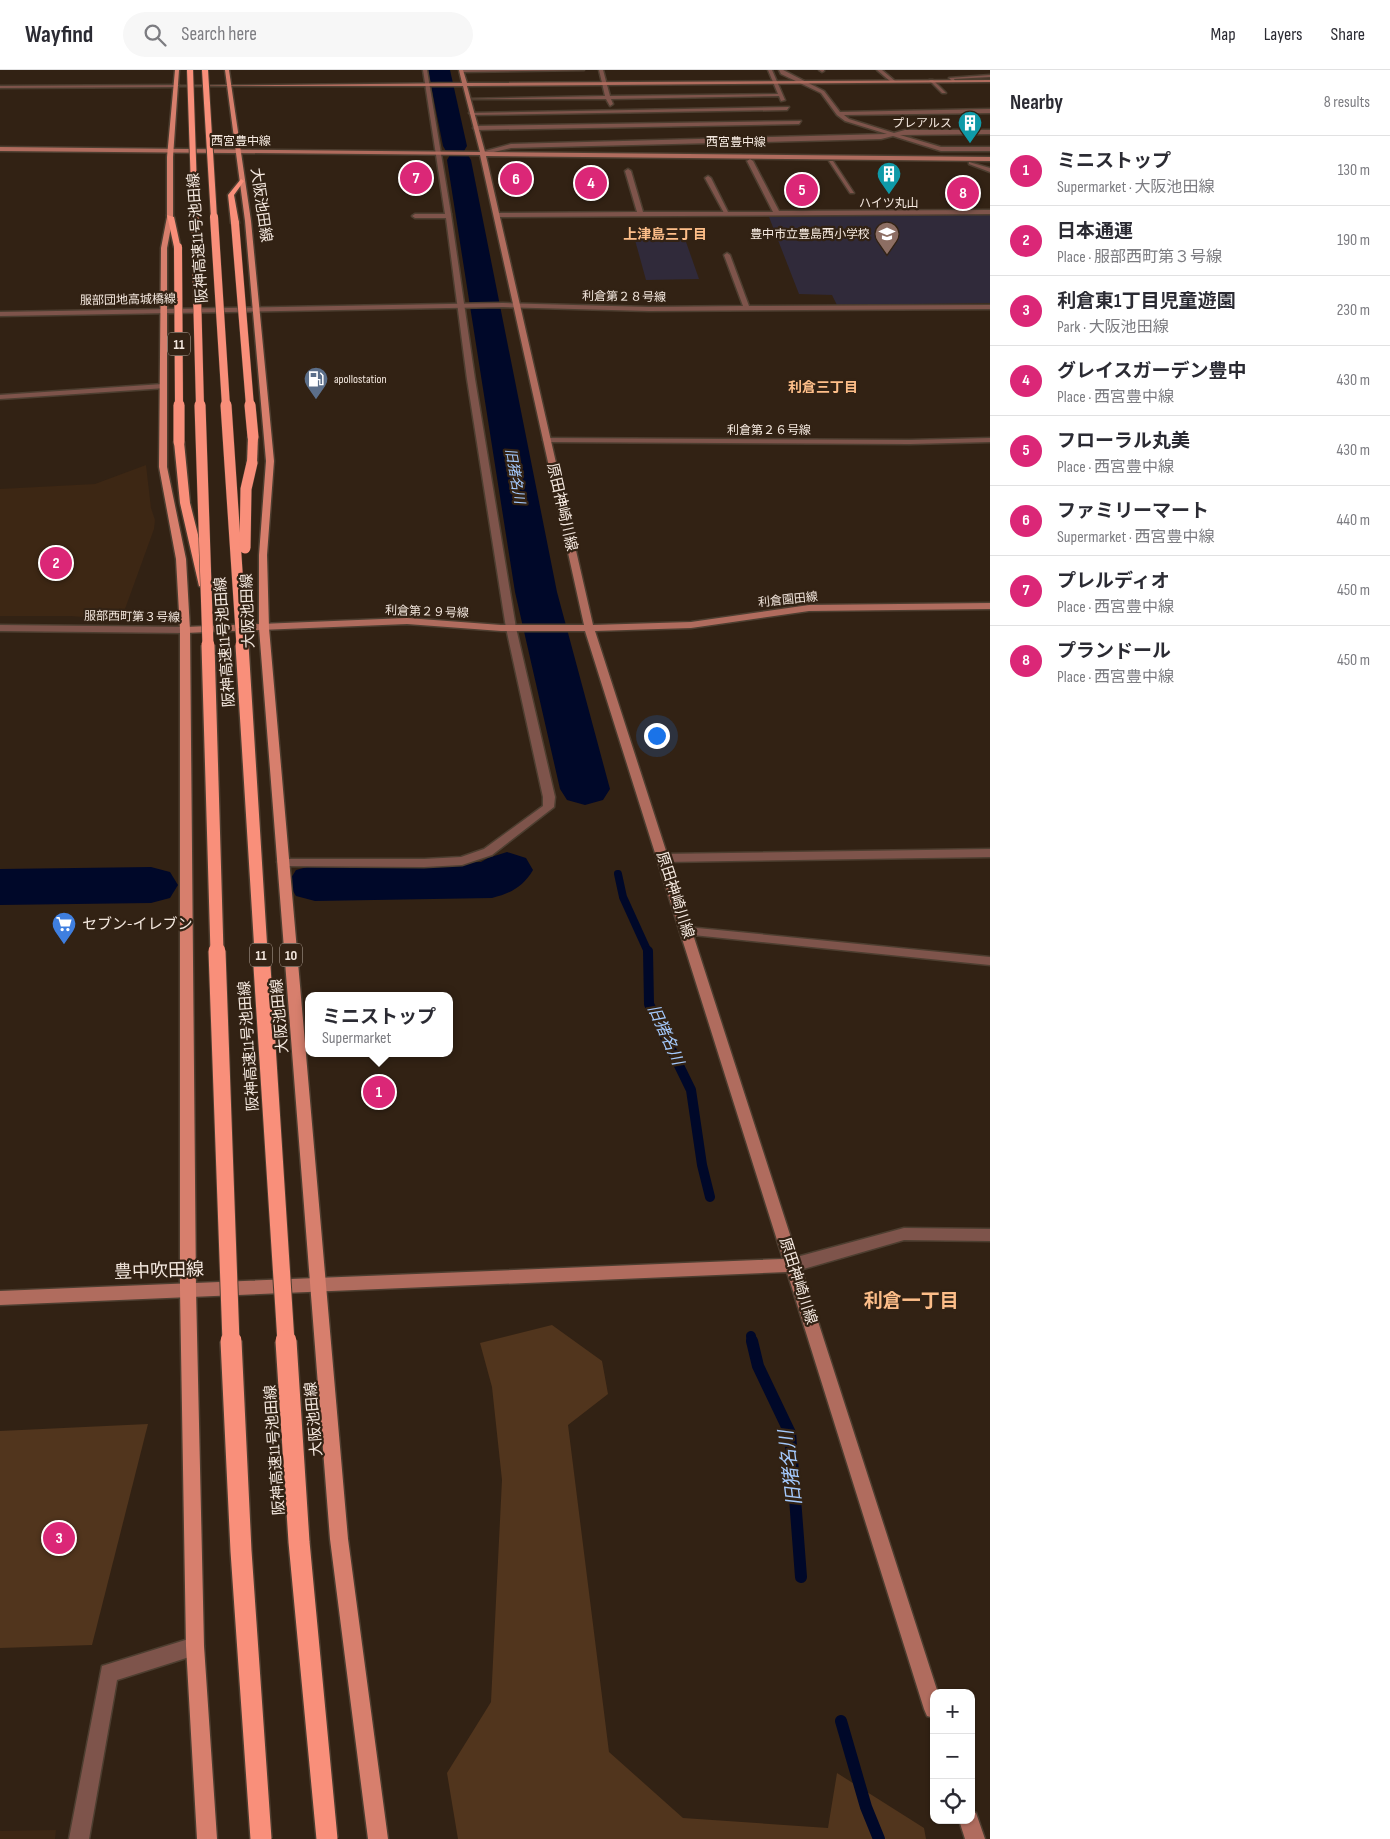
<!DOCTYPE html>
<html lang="en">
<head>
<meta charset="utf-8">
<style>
	:root { --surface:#fff; --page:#f7f7f7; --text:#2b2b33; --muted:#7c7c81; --line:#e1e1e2; --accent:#db2777 }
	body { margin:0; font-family:"Sofia Sans Condensed","Noto Sans JP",sans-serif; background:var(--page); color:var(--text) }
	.controls { position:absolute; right:15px; bottom:15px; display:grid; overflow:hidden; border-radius:10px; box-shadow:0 1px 4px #0004 }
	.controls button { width:45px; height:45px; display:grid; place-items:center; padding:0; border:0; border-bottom:1px solid var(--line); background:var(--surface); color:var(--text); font:25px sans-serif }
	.you { position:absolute; left:656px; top:665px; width:18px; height:18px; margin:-12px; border:4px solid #fff; border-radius:50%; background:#1a73e8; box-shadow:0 0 0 8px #1a73e833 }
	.badge { display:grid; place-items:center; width:32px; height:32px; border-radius:50%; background:var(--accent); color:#fff; font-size:16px; font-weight:700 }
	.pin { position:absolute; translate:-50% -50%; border:2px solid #fff; box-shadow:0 1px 5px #0006 }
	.popup { position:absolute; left:305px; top:922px; width:148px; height:65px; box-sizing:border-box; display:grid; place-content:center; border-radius:10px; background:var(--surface); filter:drop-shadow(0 1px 4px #0005); font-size:16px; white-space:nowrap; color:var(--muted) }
	.popup b { font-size:19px; color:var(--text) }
	.popup::after { content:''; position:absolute; left:50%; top:100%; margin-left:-10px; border:10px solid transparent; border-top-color:var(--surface) }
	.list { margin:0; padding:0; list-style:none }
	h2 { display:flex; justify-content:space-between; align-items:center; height:65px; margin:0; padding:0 20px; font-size:21px }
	h2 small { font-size:16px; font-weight:400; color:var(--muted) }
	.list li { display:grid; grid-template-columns:32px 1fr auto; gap:15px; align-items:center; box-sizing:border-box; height:70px; padding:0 20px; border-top:1px solid var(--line) }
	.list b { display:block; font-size:19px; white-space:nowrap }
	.list p { margin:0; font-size:16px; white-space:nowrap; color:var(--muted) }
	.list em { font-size:16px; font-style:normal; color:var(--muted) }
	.icon { flex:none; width:28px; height:28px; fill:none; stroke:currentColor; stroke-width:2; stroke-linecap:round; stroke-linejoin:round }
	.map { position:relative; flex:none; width:990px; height:1769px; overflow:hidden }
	header { display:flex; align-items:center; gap:30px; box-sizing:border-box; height:70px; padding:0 25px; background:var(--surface); border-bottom:1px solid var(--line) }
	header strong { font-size:24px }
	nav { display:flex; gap:28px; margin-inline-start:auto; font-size:18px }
	.search { width:350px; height:45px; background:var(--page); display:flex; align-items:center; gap:12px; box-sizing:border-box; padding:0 18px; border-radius:28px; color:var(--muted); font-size:19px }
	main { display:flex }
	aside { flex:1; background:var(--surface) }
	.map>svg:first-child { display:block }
	.built { fill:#3d2714 }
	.education { fill:#302a3a }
	.green { fill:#51351d }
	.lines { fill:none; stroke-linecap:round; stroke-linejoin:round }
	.stream-far2 { stroke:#000829; stroke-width:8 }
	.stream-far1 { stroke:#000829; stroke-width:10 }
	.stream { stroke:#000829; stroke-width:12 }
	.river { fill:#000829; fill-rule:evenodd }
	.lane-casing { stroke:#4d3e30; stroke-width:3 }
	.street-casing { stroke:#4d3e30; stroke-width:3 }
	.secondary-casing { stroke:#4d3e30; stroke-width:3 }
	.primary-casing { stroke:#4d3e30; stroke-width:3 }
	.highway-casing { stroke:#4d3e30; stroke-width:3 }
	.lane { fill:#7e544b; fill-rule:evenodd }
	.street { fill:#7e544b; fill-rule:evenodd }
	.secondary { fill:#b06c5e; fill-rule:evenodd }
	.primary { fill:#d77f6d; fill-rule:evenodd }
	.highway { fill:#f98f7a; fill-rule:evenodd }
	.highway-bridge-far5-casing { stroke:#4d3e30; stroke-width:8; stroke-linecap:butt }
	.highway-bridge-far4-casing { stroke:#4d3e30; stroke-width:9; stroke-linecap:butt }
	.highway-bridge-far3-casing { stroke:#4d3e30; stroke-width:12; stroke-linecap:butt }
	.highway-bridge-far2-casing { stroke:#4d3e30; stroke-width:16; stroke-linecap:butt }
	.highway-bridge-far1-casing { stroke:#4d3e30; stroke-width:19; stroke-linecap:butt }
	.highway-bridge-casing { stroke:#4d3e30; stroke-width:24; stroke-linecap:butt }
	.highway-bridge-far5 { stroke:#f98f7a; stroke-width:6 }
	.highway-bridge-far4 { stroke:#f98f7a; stroke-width:8 }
	.highway-bridge-far3 { stroke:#f98f7a; stroke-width:11 }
	.highway-bridge-far2 { stroke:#f98f7a; stroke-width:13 }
	.highway-bridge-far1 { stroke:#f98f7a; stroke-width:17 }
	.highway-bridge { stroke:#f98f7a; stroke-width:21 }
	.labels { text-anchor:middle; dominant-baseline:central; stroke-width:4.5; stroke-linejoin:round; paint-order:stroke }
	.far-poi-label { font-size:12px; fill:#f4e8df; stroke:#322214; text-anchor:end }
	.far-street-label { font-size:12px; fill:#f4e8df; stroke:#322214 }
	.far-neighbourhood-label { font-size:14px; font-weight:bold; fill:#fdbe89; stroke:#322214 }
	.shield { fill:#322214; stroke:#baada2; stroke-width:1 }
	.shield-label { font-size:14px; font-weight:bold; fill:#f4e8df }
	.far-water-label { font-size:14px; font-style:italic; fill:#a4c9fc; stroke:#322214 }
	.street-label { font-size:15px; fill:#f4e8df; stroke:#322214 }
	.poi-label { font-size:15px; fill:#f4e8df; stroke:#322214; text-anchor:start }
	.water-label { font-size:16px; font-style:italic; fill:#a4c9fc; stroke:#322214 }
	.near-street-label { font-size:18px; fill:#f4e8df; stroke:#322214 }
	.near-neighbourhood-label { font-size:19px; font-weight:bold; fill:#fdbe89; stroke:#322214 }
	.near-water-label { font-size:19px; font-style:italic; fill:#a4c9fc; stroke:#322214 }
</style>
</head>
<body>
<header>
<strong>Wayfind</strong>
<div class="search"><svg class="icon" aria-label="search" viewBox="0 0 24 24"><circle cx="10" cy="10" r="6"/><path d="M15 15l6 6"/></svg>Search here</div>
<nav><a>Map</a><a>Layers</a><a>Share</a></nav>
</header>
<main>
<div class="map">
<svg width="990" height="1769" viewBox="0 0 990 1769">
	<rect width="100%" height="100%" fill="#322214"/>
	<g class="built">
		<polygon points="146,395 151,438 155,450 154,459 121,550 71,546 0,546 0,419 95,414"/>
		<polygon points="56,1760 55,1769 0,1769 0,1761"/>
	</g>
	<g class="education">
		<polygon points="990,144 990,233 837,235 832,225 799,224 769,147"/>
		<polygon points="685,169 699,209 646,210 635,170"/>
	</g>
	<g class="green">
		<polygon points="552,1255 602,1291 608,1324 568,1355 609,1682 683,1748 828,1758 837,1703 924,1758 926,1769 458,1769 447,1703 491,1632 502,1410 492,1317 480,1273"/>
		<polygon points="148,1354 92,1575 0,1578 0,1361"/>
	</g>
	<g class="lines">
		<polyline class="stream-far2" points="618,804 623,827 648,882"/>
		<g class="stream-far1">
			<polyline points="648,881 649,934 691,1020 702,1095 710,1127"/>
			<polyline points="751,1266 752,1272"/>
		</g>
		<g class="stream">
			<polyline points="752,1271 758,1296 790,1363 801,1507"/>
			<polyline points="841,1651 866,1737 879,1769"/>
		</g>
		<g class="river">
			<polygon points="428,0 450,0 467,76 464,81 455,83 446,81 443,76"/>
			<polygon points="459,83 468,85 471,90 557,522 610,719 603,730 585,735 567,730 560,719 515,522 447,90 450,85"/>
			<path d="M507 782 526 788 533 800C523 817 511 823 492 828L315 831 296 826 288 813 296 800 315 795 481 792 488 788Z"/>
			<polygon points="151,797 170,802 178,815 170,828 151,833 0,835 0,799"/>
		</g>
		<defs>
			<g id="lane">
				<polygon points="819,0 824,0 824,1 822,2"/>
				<polygon points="877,0 882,0 895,11 891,12"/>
				<polygon points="929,10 933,10 946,23 942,23"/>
				<polygon points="962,41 966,41 976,49 971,50 962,43"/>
				<polygon points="708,106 711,108 729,144 724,143 705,108"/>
				<polygon points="448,142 451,144 475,309 516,558 555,727 554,737 492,785 462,795 424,797 283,796 277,792 279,789 424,789 461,787 484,779 543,736 543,727 506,558 467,309 446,148 415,148 412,146 415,144 445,144"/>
			</g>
			<g id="street">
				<polygon points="423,0 427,0 451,144 448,146 445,144"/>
				<polygon points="460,0 584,0 462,2"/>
				<polygon points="599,0 603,0 610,26 778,24 768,0 772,0 785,30 781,31 779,26 611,29 613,34 610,36 606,29 467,29 605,26"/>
				<polygon points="779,0 783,0 824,21 840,42 990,39 990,43 844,45 849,49 894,63 905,60 990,60 990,64 900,65 941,77 990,77 990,81 941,81 893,66 881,69 511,78 481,85 478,83 511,74 887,64 845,51 837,45 821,23 781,4"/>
				<polygon points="990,5 990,7 954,9 955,11 953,12 949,8"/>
				<polygon points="179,15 177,17 0,18 0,16"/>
				<polygon points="789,37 787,40 472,45 469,43"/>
				<polygon points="801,51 799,54 476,60 473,58 476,56"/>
				<polygon points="750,89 753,91 779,141 990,140 990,144 497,147 494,145 497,143 637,142 625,101 628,99 631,101 643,142 773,142 747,91"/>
				<polygon points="829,91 833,91 854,123 850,123"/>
				<polygon points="969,92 990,98 990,102 969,94"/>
				<polygon points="727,183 730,185 749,236 990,235 990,239 649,241 503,237 0,246 0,242 503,233 649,237 743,236 724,185"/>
				<polygon points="163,314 166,314 166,318 0,329 0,325"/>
				<polygon points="544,368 910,370 990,368 990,372 910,374 547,372 543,370"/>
				<polygon points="0,555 185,557 190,560 185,563 0,561"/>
				<polygon points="990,779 990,787 663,792 657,788 663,784"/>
				<polygon points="687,857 990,887 990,895 683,864 681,861"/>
				<polygon points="904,1158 990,1159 990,1171 904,1170 793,1202 788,1200 785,1195 788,1190 793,1188"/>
				<polygon points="195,1567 202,1569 204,1576 202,1583 117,1610 89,1769 69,1769 102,1596"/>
			</g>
			<g id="secondary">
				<polygon points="459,0 463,0 467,13 990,10 990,12 467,16 485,82 990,87 990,91 486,86 593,555 691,552 809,535 990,533 990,539 809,541 691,558 595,561 938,1623 934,1623 934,1648 927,1646 924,1639 787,1202 0,1235 0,1221 783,1189 585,561 501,561 407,554 185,563 180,560 185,557 407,548 501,555 584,555 480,85 0,81 0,77 480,82 463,16 175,16 462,13"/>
				<polygon points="971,1741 976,1743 985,1769 965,1769 959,1750 971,1750"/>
			</g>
			<g id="primary">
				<polygon points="175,0 179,0 173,87 173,147 167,178 167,397 186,489 190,560 196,1220 204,1576 217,1769 197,1769 186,1576 180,1220 180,560 176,489 159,397 161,178 167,147 167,87"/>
				<polygon points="225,0 229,0 251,151 274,391 267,485 269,558 348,1469 388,1769 368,1769 330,1469 259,558 259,485 266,391 245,151"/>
			</g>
			<g id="highway">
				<polygon points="241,109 244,111 234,125 239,153 235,155 231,153 228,125"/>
				<polygon points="167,145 174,147 181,179 174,177"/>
				<polygon points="253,364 258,367 257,393 252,396 247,393 248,367"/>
				<polygon points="179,369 184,372 190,433 211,516 205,519 199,516 180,433 174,372"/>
			</g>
		</defs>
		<use href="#lane" class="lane-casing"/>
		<use href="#street" class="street-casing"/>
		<use href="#secondary" class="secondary-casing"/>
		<use href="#primary" class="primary-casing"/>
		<use href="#highway" class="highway-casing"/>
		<use href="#lane" class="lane"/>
		<use href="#street" class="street"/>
		<use href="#secondary" class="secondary"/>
		<use href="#primary" class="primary"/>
		<use href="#highway" class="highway"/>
		<defs>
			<g id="highway-bridge-far5">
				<polyline points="190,0 195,148"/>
				<polyline points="205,0 214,148"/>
			</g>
			<g id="highway-bridge-far4">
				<polyline points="195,147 200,336"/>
				<polyline points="214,147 226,336"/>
				<polyline points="235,153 250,336"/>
				<polyline points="178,177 179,336"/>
			</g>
			<g id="highway-bridge-far3">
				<polyline points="179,335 179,372"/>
				<polyline points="200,335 208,576"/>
				<polyline points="226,335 242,576"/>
				<polyline points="250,335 253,367"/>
				<polyline points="245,478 246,419 252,393"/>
			</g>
			<g id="highway-bridge-far2">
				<polyline points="208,575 217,882"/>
				<polyline points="242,575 261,882"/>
			</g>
			<g id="highway-bridge-far1">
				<polyline points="217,881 231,1272"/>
				<polyline points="261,881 286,1272"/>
			</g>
			<g id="highway-bridge">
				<polyline points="231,1271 241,1481 261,1769"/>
				<polyline points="286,1271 299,1472 327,1769"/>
			</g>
		</defs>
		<use href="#highway-bridge-far5" class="highway-bridge-far5-casing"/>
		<use href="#highway-bridge-far4" class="highway-bridge-far4-casing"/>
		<use href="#highway-bridge-far3" class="highway-bridge-far3-casing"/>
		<use href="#highway-bridge-far2" class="highway-bridge-far2-casing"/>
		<use href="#highway-bridge-far1" class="highway-bridge-far1-casing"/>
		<use href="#highway-bridge" class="highway-bridge-casing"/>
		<use href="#highway-bridge-far5" class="highway-bridge-far5"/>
		<use href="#highway-bridge-far4" class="highway-bridge-far4"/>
		<use href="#highway-bridge-far3" class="highway-bridge-far3"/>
		<use href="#highway-bridge-far2" class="highway-bridge-far2"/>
		<use href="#highway-bridge-far1" class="highway-bridge-far1"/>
		<use href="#highway-bridge" class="highway-bridge"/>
	</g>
	<defs>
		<symbol id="building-pin" viewBox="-11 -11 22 30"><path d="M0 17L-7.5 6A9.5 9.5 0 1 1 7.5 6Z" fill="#0f9aa8" stroke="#322214"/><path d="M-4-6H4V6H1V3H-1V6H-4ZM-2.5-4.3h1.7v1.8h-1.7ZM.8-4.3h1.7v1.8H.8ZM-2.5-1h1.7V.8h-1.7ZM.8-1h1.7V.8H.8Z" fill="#fff"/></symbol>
		<symbol id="school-pin" viewBox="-11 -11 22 30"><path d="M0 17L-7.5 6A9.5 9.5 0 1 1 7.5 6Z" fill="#8d6e63" stroke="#322214"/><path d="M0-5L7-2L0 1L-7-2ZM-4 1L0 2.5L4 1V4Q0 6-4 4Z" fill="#fff"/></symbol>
		<symbol id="fuel-pin" viewBox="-11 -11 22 30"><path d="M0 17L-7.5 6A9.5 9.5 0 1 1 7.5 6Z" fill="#5c6f8a" stroke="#322214"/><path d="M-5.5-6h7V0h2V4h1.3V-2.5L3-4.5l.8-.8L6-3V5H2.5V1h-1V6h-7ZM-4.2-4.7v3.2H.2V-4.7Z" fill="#fff"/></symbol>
		<symbol id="supermarket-pin" viewBox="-11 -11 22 30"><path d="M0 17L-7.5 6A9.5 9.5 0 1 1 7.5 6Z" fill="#3f7fe0" stroke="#322214"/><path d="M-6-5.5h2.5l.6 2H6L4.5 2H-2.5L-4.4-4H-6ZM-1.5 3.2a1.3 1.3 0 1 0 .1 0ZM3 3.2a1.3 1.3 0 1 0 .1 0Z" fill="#fff"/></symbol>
	</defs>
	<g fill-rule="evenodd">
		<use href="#building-pin" x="956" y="39" width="28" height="38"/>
		<use href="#building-pin" x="875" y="90" width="28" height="38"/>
		<use href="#school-pin" x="873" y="150" width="28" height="38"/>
		<use href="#fuel-pin" x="302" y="295" width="28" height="38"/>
		<use href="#supermarket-pin" x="50" y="840" width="28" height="38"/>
	</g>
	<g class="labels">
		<g class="far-poi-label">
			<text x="952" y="53">プレアルス</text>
			<text x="889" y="133" text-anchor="middle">ハイツ丸山</text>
			<text x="870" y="164">豊中市立豊島西小学校</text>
			<text x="334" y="309" text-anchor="start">apollostation</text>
		</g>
		<g class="far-street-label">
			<text x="241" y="71">西宮豊中線</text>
			<text x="736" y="72">西宮豊中線</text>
			<text transform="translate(624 227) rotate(1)">利倉第２８号線</text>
			<text transform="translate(128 230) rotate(-1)">服部団地高城橋線</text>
			<text x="769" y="360">利倉第２６号線</text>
			<text transform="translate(788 530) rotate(-6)">利倉園田線</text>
			<text transform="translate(427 542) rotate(2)">利倉第２９号線</text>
			<text transform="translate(132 547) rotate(1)">服部西町第３号線</text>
		</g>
		<g class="far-neighbourhood-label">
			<text x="665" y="164">上津島三丁目</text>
			<text x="823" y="317">利倉三丁目</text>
		</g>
		<g class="shield">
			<rect x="168" y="262.5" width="22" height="23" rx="4"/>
			<rect x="250" y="873.5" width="22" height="23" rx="4"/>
			<rect x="280" y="873.5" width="22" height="23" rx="4"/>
		</g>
		<g class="shield-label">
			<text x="179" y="274">11</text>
			<text x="261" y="885">11</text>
			<text x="291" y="885">10</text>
		</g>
		<g class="far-water-label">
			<text transform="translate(515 406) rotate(80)">旧猪名川</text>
		</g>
		<g class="street-label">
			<text transform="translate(261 135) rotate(82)">大阪池田線</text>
			<text transform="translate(198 168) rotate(-94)">阪神高速11号池田線</text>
			<text transform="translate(562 437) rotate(77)">原田神崎川線</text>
			<text transform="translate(248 541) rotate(-92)">大阪池田線</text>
			<text transform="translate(225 572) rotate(-94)">阪神高速11号池田線</text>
			<text transform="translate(675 825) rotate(72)">原田神崎川線</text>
			<text transform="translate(280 946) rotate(-95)">大阪池田線</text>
			<text transform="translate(249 976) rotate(-94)">阪神高速11号池田線</text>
			<text transform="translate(798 1211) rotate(72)">原田神崎川線</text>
			<text transform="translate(314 1349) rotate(-95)">大阪池田線</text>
			<text transform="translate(275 1380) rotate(-94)">阪神高速11号池田線</text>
		</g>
		<g class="poi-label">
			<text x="82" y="854">セブン-イレブン</text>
		</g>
		<g class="water-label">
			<text transform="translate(665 965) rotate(66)">旧猪名川</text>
		</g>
		<g class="near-street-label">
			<text transform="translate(159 1201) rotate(-2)">豊中吹田線</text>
		</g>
		<g class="near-neighbourhood-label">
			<text x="911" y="1231">利倉一丁目</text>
		</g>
		<g class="near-water-label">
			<text transform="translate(791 1398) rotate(-97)">旧猪名川</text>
		</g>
	</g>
</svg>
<div class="controls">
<button>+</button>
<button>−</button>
<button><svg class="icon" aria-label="locate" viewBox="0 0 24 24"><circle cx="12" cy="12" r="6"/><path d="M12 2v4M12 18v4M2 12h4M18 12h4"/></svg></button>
</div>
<div class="you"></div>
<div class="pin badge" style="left:379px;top:1022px">1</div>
<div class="popup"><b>ミニストップ</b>Supermarket</div>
<div class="pin badge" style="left:56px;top:493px">2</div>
<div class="pin badge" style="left:59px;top:1468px">3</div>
<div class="pin badge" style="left:591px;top:113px">4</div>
<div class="pin badge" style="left:802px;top:120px">5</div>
<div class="pin badge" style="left:516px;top:109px">6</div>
<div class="pin badge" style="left:416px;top:108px">7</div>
<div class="pin badge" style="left:963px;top:123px">8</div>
</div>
<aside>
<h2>Nearby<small>8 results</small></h2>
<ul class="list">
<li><span class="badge">1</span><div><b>ミニストップ</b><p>Supermarket · 大阪池田線</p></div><em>130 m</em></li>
<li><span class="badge">2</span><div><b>日本通運</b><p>Place · 服部西町第３号線</p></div><em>190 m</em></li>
<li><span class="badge">3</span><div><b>利倉東1丁目児童遊園</b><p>Park · 大阪池田線</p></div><em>230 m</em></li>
<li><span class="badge">4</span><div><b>グレイスガーデン豊中</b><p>Place · 西宮豊中線</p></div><em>430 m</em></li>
<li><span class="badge">5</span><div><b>フローラル丸美</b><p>Place · 西宮豊中線</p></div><em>430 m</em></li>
<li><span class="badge">6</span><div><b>ファミリーマート</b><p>Supermarket · 西宮豊中線</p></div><em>440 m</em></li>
<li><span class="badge">7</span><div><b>プレルディオ</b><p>Place · 西宮豊中線</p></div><em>450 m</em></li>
<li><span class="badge">8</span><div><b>プランドール</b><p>Place · 西宮豊中線</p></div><em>450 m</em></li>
</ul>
</aside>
</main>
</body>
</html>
